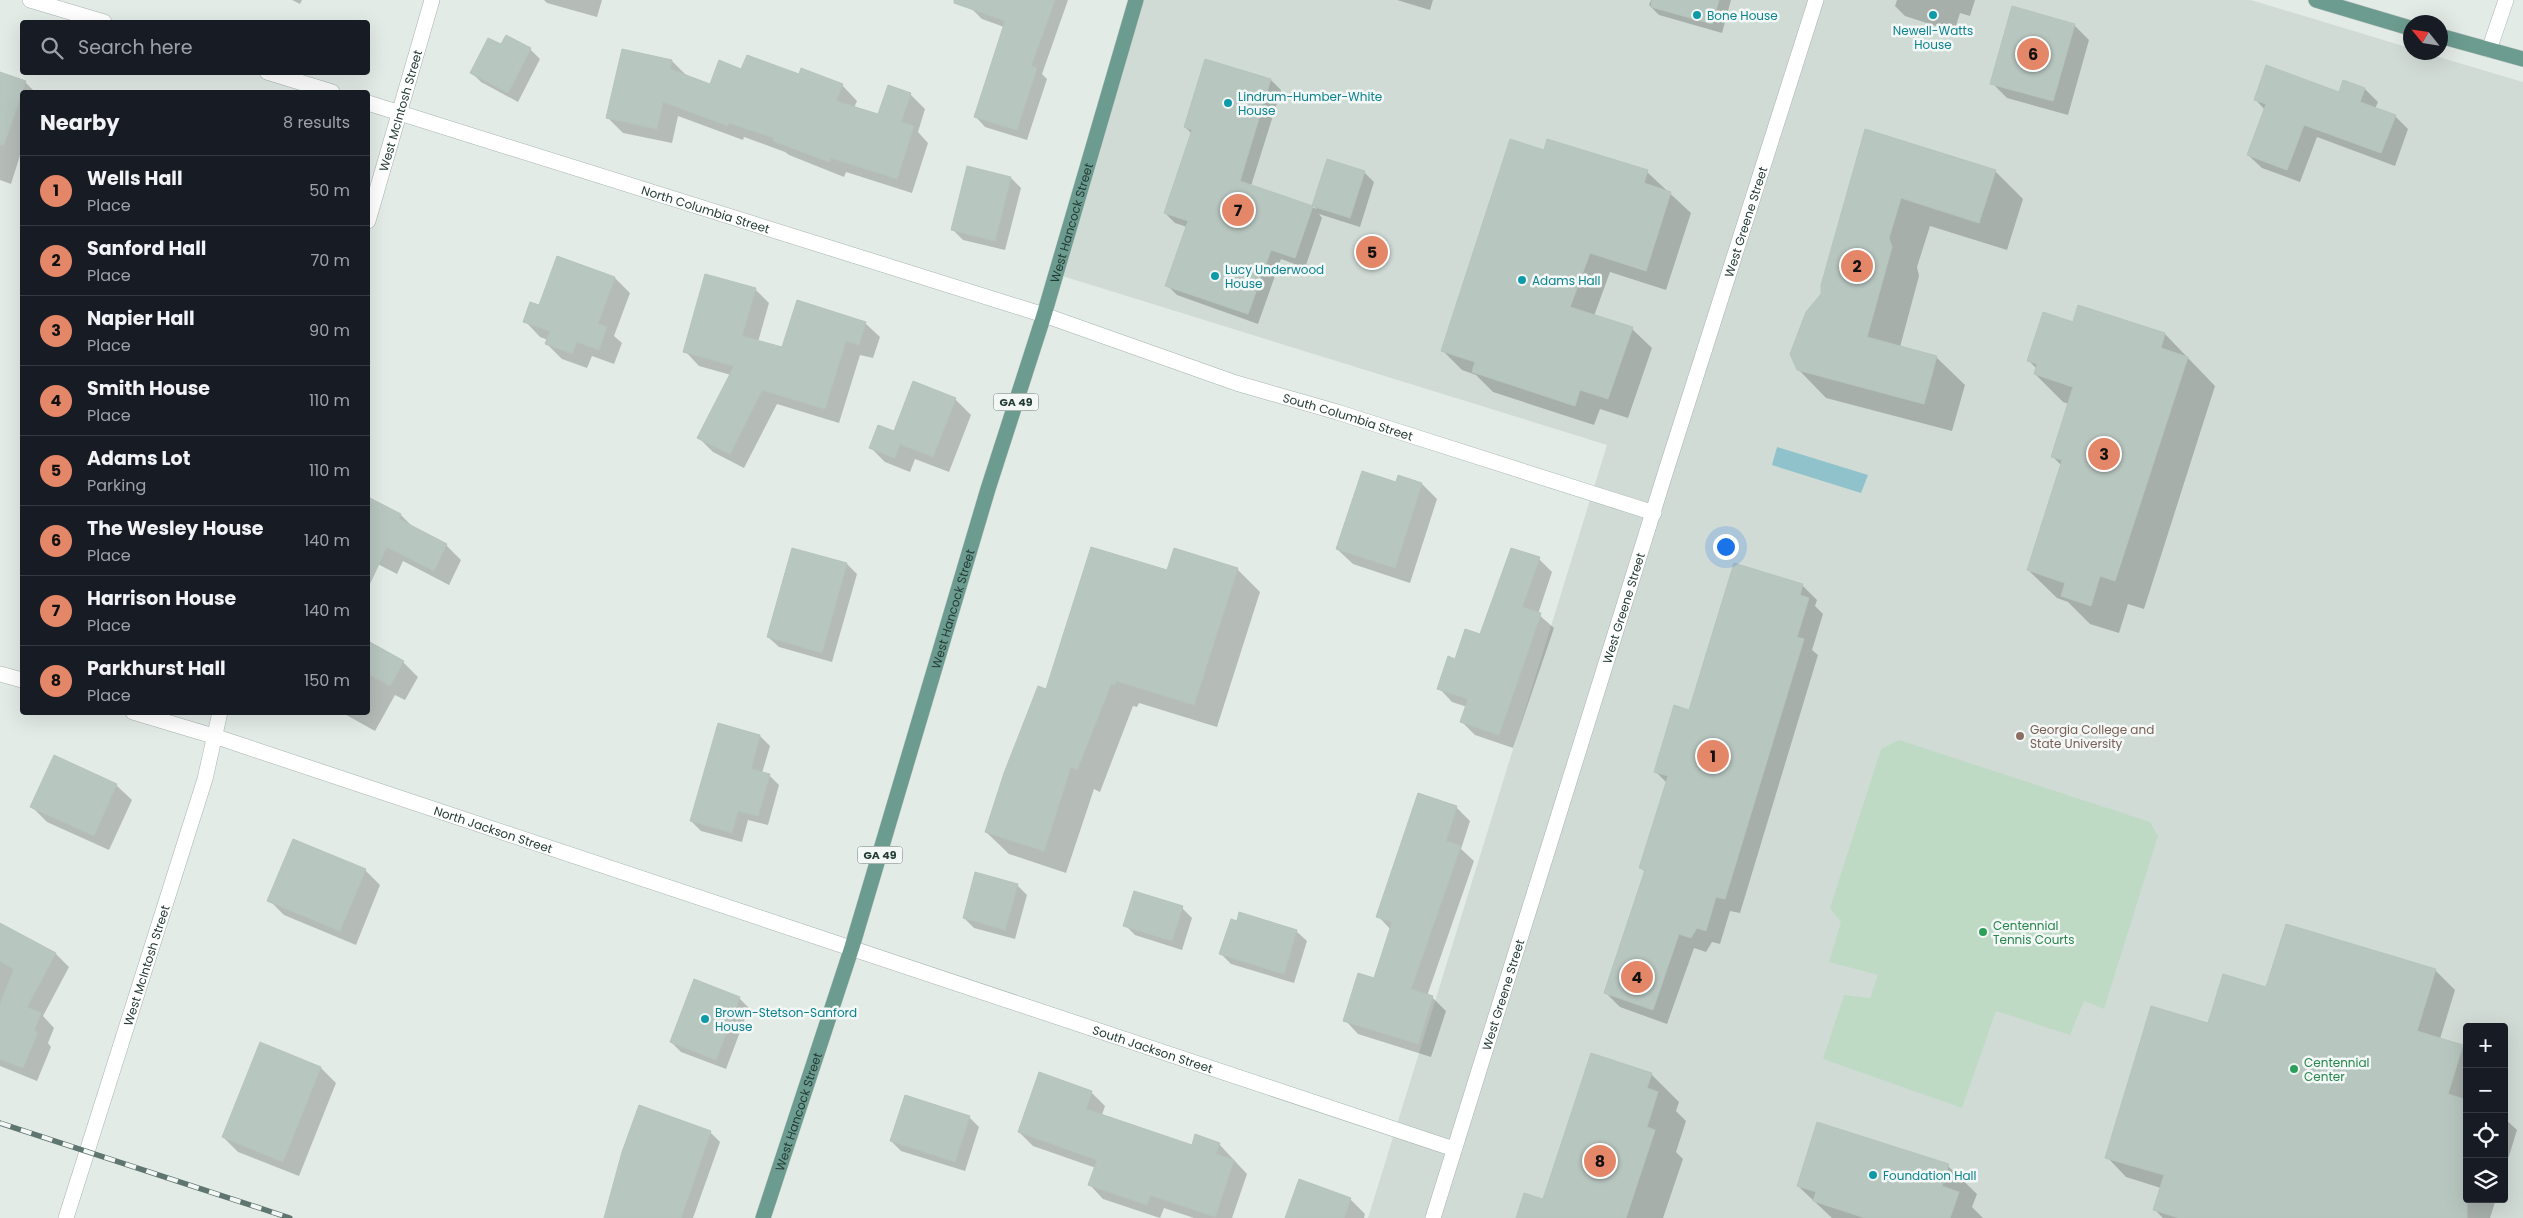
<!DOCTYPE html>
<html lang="en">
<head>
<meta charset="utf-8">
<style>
	:root { --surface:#171b24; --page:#242831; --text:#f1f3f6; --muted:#9ea1a6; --line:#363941; --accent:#e48668 }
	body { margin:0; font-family:Poppins,sans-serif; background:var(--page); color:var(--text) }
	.controls { position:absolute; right:15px; bottom:15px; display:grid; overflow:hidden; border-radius:5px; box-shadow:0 5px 20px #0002 }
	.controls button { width:45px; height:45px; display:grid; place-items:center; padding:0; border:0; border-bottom:1px solid var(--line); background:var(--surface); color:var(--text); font:25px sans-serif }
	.compass { position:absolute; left:2403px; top:15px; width:45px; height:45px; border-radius:50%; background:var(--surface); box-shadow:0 5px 20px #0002; rotate:300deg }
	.you { position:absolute; left:1725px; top:546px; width:18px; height:18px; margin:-12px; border:4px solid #fff; border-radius:50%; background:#1a73e8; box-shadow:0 0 0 8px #1a73e833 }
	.badge { display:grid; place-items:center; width:32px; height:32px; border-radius:50%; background:var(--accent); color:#111; font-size:16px; font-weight:700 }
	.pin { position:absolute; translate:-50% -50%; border:2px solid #fff; box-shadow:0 1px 5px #0006 }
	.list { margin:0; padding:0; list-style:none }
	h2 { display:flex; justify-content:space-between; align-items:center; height:65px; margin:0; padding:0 20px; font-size:21px }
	h2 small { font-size:16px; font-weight:400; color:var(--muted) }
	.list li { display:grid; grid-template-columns:32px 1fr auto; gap:15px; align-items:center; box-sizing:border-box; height:70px; padding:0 20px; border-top:1px solid var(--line) }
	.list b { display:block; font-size:19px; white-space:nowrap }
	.list p { margin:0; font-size:16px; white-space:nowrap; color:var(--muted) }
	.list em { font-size:16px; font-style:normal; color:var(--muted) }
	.icon { flex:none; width:28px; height:28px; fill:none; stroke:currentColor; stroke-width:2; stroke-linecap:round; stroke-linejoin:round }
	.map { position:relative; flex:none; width:2523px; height:1218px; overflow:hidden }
	.search { position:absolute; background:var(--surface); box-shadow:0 5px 20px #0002; left:20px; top:20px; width:350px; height:55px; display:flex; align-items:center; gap:12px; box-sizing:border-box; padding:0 18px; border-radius:5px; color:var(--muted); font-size:19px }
	.panel { position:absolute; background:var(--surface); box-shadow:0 5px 20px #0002; left:20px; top:90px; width:350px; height:625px; border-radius:5px }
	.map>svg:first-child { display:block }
	.built { fill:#d1dbd6; fill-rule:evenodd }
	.green { fill:#bedac5 }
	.water { fill:#90c2cb }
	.shadow { fill:#0003 }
	.building { fill:#b8c6c0; stroke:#b6c4be }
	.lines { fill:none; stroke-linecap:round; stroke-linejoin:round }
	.minor-casing { stroke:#a6b3ae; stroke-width:16 }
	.major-casing { stroke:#c2c8c6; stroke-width:16 }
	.minor { stroke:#fff; stroke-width:15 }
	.major { stroke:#6c9c8f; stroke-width:15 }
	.rail-casing { stroke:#5f7670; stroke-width:5.5 }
	.rail { stroke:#f3f8f6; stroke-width:4; stroke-dasharray:11; stroke-linecap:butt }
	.culture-dot { fill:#0f9aa8; stroke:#f3f8f6; stroke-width:2 }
	.education-dot { fill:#8d6e63; stroke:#f3f8f6; stroke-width:2 }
	.leisure-dot { fill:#2e9e5b; stroke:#f3f8f6; stroke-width:2 }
	.labels { text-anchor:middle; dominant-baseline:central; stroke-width:5; stroke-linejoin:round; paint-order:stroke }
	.shield { fill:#f3f8f6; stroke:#62746f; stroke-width:1 }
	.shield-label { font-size:11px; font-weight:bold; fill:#243b35 }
	.culture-label { font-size:12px; fill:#0d838f; stroke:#f3f8f6; text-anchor:start }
	.street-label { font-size:12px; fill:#243b35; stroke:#f3f8f6 }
	.education-label { font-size:12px; fill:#785e54; stroke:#f3f8f6; text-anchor:start }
	.leisure-label { font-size:12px; fill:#27864d; stroke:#f3f8f6; text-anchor:start }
</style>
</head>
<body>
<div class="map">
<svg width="2523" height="1218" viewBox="0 0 2523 1218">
	<rect width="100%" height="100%" fill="#e3ebe7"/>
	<path class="built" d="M1140 0H2251L2410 48V52L2425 53 2523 82V1218H1368L1607 445 1059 275ZM2467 1027H2504V1199H2467Z"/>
	<polygon class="green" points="1899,740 2150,822 2158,836 2104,1009 2084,1001 2070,1035 1996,1011 1962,1108 1823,1059 1844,995 1870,998 1878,975 1829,962 1841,922 1830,908 1881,749"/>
	<polygon class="water" points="1777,447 1868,475 1861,493 1772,465"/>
	<g class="shadow">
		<polygon points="292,0 302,0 300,4"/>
		<polygon points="544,0 602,0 597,17 547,3"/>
		<polygon points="975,0 1068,0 1042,74 1047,79 1027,140 985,127 975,116 1004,27 982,19 972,9"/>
		<polygon points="1397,0 1433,0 1430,10"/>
		<polygon points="1651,0 1731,0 1722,33 1659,15 1649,5"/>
		<polygon points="1897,0 1975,0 1970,16 1960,13 1954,32 1905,16 1895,6"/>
		<polygon points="2074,25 2089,40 2068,115 2007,98 1992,83"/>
		<polygon points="530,49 540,59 518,102 481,82 471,72"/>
		<polygon points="1206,60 1271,80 1281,90 1251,186 1317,209 1314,206 1364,172 1374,182 1360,227 1319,214 1322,218 1305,268 1281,259 1258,324 1177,295 1167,285 1187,227 1175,223 1165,213 1192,134 1185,127"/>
		<polygon points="672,61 687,76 711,86 742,70 799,76 842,85 857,101 854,108 879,116 910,94 925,109 918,132 928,143 912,193 846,172 844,177 789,155 785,152 744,137 743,140 678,116 672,143 623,133 607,117"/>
		<polygon points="0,73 25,82 35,92 22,92 22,149 11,184 0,180"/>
		<polygon points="2365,89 2378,102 2375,109 2395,116 2408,129 2395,166 2317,137 2300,182 2262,168 2248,155 2265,110 2255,99 2340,94"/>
		<polygon points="1866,130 1995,171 2023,199 2007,250 1930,226 1917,267 1919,276 1900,347 1936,357 1965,385 1952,431 1826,398 1798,369 1822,295"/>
		<polygon points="1647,172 1691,213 1666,290 1610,272 1594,316 1632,329 1652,348 1628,418 1600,409 1594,425 1493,392 1476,375 1462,370 1442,350"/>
		<polygon points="1011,178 1021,188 1005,250 963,240 953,230"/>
		<polygon points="615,278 630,293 614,336 622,343 614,364 592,356 587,368 562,359 547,344 548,340 540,337 525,321 540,307"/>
		<polygon points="755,289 769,303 758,342 783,349 865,323 880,337 873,358 860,355 839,423 777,404 744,468 713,452 699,438 731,375 699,366 685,351"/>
		<polygon points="2079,307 2165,334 2215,386 2144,609 2128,604 2119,633 2090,624 2068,602 2057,598 2028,570 2062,466 2052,456 2069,404 2063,402 2035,374 2037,369 2029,361 2074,324"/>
		<polygon points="913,383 956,400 971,415 949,472 915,459 910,472 885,462 870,447 894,432"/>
		<polygon points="1396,484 1422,484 1437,499 1410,583 1353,564 1337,549"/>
		<polygon points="368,498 401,515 415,529 446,545 461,560 449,585 403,561 397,574 368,559"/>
		<polygon points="793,550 847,564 857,574 832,662 779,647 768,637"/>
		<polygon points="1539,559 1552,572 1538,614 1554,628 1513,748 1475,735 1462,722 1467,707 1452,702 1439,688"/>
		<polygon points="1237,569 1260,592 1217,727 1139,703 1137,707 1133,706 1100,792 1094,789 1066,873 1009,854 986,832 1047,691 1167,572"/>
		<polygon points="1802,585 1817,600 1815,606 1823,614 1812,650 1818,655 1740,913 1730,911 1720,944 1712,942 1706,952 1694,948 1667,1024 1620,1007 1606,993 1645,872 1641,868 1667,783 1655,771 1690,711"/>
		<polygon points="368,642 403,662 418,677 405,700 395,695 375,731 341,712 368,712"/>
		<polygon points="718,725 760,736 770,746 762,773 769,775 779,785 768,825 748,820 742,842 701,831 691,821"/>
		<polygon points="116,785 132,800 109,850 47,822 32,807"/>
		<polygon points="1456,807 1470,821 1461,849 1474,861 1427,996 1432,997 1446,1011 1431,1057 1358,1034 1345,1020 1375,979 1391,930 1378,916"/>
		<polygon points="365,870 380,885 356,945 284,915 269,900"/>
		<polygon points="1017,885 1027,895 1015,939 974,928 964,918"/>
		<polygon points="1182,908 1192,918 1182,950 1135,935 1125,925"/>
		<polygon points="0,924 56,954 69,967 43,1016 54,1028 48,1043 51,1047 37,1081 0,1066"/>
		<polygon points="1296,931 1307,941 1294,983 1231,964 1221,954"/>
		<polygon points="2435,970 2455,990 2440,1039 2462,1046 2467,1050 2467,1199 2496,1199 2490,1218 2163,1218 2155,1210 2161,1188 2126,1177 2107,1157 2209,1025 2267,989"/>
		<polygon points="739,998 749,1008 726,1069 681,1052 671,1042"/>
		<polygon points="321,1068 336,1083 299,1176 238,1152 223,1137"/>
		<polygon points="1651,1074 1679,1102 1676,1111 1686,1121 1676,1152 1683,1159 1663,1218 1517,1218 1544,1201"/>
		<polygon points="1091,1092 1105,1106 1102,1115 1193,1146 1219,1144 1247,1174 1232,1218 1194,1218 1164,1208 1160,1218 1103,1199 1090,1185 1096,1168 1033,1146 1019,1132"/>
		<polygon points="969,1117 979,1127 965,1171 901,1151 891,1141"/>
		<polygon points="2504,1118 2517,1130 2504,1172"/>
		<polygon points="710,1132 720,1142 693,1218 605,1218"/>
		<polygon points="1948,1166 1977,1194 1972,1207 1983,1218 1832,1218 1798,1186"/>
		<polygon points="1350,1199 1365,1214 1364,1218 1287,1218"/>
	</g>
	<g class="building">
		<polygon points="954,0 1055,0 1031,66 1037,68 1017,130 974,117 1005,21 954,3"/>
		<polygon points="1652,0 1719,0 1712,24 1651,7"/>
		<polygon points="2012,6 2075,24 2053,101 1990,84"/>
		<polygon points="506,35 531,48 508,93 470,73 488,38 501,44"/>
		<polygon points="622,49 672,60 670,69 710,84 719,60 741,69 747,55 799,74 801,68 843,84 836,101 878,114 888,85 911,93 901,122 914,126 897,179 831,158 829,162 773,141 774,138 729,123 728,126 663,102 657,129 606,118"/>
		<polygon points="1205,59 1271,79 1240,181 1313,206 1295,258 1271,250 1248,314 1165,286 1188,221 1164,213 1192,130 1184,127"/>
		<polygon points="2266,65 2339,92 2343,80 2365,88 2360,102 2396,115 2381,153 2304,125 2287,170 2247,155 2266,104 2254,100"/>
		<polygon points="0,72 26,81 4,145 0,145"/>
		<polygon points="1865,129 1996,170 1979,223 1901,198 1889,238 1892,247 1867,337 1937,356 1924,404 1797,370 1790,354 1806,312 1821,294 1821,285"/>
		<polygon points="1510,139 1544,150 1547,139 1648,170 1644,183 1671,192 1646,271 1590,253 1570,307 1633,327 1608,399 1580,390 1575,406 1472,372 1475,362 1441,351"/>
		<polygon points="1327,159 1365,171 1350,218 1312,206"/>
		<polygon points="967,166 1011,177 995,241 951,230"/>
		<polygon points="557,256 615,277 598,324 607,327 599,350 577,342 572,354 545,344 550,331 523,322 530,302 539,305"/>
		<polygon points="705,274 756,288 742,336 782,347 797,300 866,322 859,345 846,341 825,409 762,390 730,454 697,438 734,366 683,352"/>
		<polygon points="2078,305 2165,333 2161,348 2188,357 2115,581 2100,576 2091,606 2061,596 2065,583 2027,570 2062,460 2051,457 2073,387 2034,374 2037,364 2027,361 2043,312 2073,322"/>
		<polygon points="913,381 956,398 933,457 900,444 895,458 869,448 878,425 894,431"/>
		<polygon points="1362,471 1396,482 1398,475 1422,483 1395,568 1336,549"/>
		<polygon points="368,497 401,514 399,519 447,544 434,571 387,547 368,587"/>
		<polygon points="1091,547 1167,570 1174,548 1238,568 1194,705 1116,681 1115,685 1111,684 1077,770 1071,767 1044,851 985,832 1004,773 1038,686 1046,689"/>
		<polygon points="792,548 847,563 822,653 767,637"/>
		<polygon points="1511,548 1540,557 1522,607 1541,613 1499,735 1460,722 1468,699 1437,689 1448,656 1455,659 1465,629 1480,634"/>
		<polygon points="1734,563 1803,584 1800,595 1809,598 1797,637 1804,639 1725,899 1716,897 1706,931 1697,928 1691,938 1679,934 1653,1010 1604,993 1645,870 1639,868 1668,776 1654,772 1674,705 1689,710"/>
		<polygon points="368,641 404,661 390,686 368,674"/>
		<polygon points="718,723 760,735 751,769 770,774 758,816 738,811 732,833 690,821"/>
		<polygon points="54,755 117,784 94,836 30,807"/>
		<polygon points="1418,793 1457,806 1446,841 1461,846 1411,989 1433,996 1418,1044 1343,1021 1358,973 1374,978 1392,922 1376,917"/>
		<polygon points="293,839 366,869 340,931 267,901"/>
		<polygon points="975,872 1018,884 1005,930 963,918"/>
		<polygon points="1134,891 1183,906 1172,941 1123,926"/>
		<polygon points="1239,912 1297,930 1284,974 1219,954 1231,919 1237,921"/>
		<polygon points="0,923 56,953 27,1007 41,1013 34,1031 38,1032 23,1068 0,1059 0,1004 14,969 0,961"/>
		<polygon points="2286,924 2436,969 2417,1031 2463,1045 2448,1094 2467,1100 2467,1218 2179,1218 2153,1210 2164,1175 2105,1158 2151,1006 2208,1023 2223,974 2266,987"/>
		<polygon points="694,979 740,997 716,1060 670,1042"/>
		<polygon points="260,1042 321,1067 283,1162 222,1137"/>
		<polygon points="1591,1053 1652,1073 1647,1088 1658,1092 1647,1127 1655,1130 1626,1218 1516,1218 1524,1193 1543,1199"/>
		<polygon points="1039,1072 1092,1091 1086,1109 1192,1145 1195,1134 1220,1143 1216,1154 1234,1160 1215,1217 1150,1195 1147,1205 1088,1185 1097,1160 1018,1132"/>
		<polygon points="905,1095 970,1116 955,1162 890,1141"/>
		<polygon points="639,1105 711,1131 681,1218 604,1218 622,1152"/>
		<polygon points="1817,1122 1949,1164 1942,1186 1959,1192 1950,1218 1865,1218 1813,1201 1816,1192 1797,1186"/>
		<polygon points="1299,1179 1351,1198 1344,1218 1285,1218"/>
	</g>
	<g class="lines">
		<defs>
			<g id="minor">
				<polyline points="30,0 104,22"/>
				<polyline points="2489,50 2506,0"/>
				<polyline points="267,72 332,92"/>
				<path id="s1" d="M368 103 1044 315 1236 383 1337 412 1654 513"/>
				<path id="s2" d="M368 221 432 0"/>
				<polyline points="0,674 22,680"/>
				<path id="s3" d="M133 712 223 739 1454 1149"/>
				<path id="s4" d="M66 1218 205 779 220 712"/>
				<path id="s5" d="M1433 1218 1664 477 1816 0"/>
			</g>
			<g id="major">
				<polyline points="2316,0 2410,28"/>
				<polyline points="2440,36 2523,59"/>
				<path id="s6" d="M763 1218 852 947 988 489 1044 315 1136 0"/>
			</g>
		</defs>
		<use href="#minor" class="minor-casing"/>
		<use href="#major" class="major-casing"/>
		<use href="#minor" class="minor"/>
		<use href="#major" class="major"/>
		<defs>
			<polyline id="rail" points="0,1123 290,1218"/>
		</defs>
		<use href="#rail" class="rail-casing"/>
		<use href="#rail" class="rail"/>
	</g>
	<g class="culture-dot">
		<circle cx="1697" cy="15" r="5"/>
		<circle cx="1933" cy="15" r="5"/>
		<circle cx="1228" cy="103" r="5"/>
		<circle cx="1215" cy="276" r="5"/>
		<circle cx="1522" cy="280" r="5"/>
		<circle cx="705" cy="1019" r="5"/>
		<circle cx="1873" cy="1175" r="5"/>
	</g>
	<circle class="education-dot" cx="2020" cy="736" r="5"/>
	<g class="leisure-dot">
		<circle cx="1983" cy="932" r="5"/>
		<circle cx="2294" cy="1069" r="5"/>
	</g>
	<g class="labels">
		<g class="shield">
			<rect x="993.5" y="393.5" width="45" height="17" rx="4"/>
			<rect x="857.5" y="846.5" width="45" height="17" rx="4"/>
		</g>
		<g class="shield-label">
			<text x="1016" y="402">GA 49</text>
			<text x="880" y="855">GA 49</text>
		</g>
		<g class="culture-label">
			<text x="1707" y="15">Bone House</text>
			<text x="1933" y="30" text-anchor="middle">Newell-Watts<tspan x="1933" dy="14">House</tspan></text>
			<text x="1238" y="96">Lindrum-Humber-White<tspan x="1238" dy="14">House</tspan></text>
			<text x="1225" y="269">Lucy Underwood<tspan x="1225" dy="14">House</tspan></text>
			<text x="1532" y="280">Adams Hall</text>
			<text x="715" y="1012">Brown-Stetson-Sanford<tspan x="715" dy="14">House</tspan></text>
			<text x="1883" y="1175">Foundation Hall</text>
		</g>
		<g class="street-label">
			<text stroke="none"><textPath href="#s2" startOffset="115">West McIntosh Street</textPath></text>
			<text stroke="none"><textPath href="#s1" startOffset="354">North Columbia Street</textPath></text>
			<text stroke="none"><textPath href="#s5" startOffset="1044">West Greene Street</textPath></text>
			<text stroke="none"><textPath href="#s6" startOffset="1042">West Hancock Street</textPath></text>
			<text stroke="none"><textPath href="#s1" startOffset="1029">South Columbia Street</textPath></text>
			<text stroke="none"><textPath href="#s5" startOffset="639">West Greene Street</textPath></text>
			<text stroke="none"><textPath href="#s6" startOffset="638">West Hancock Street</textPath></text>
			<text stroke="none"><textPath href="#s3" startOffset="379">North Jackson Street</textPath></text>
			<text stroke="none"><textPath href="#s4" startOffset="265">West McIntosh Street</textPath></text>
			<text stroke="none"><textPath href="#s5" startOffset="234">West Greene Street</textPath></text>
			<text stroke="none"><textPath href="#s3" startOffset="1074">South Jackson Street</textPath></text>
			<text stroke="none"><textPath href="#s6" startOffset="112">West Hancock Street</textPath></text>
		</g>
		<g class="education-label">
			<text x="2030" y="729">Georgia College and<tspan x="2030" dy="14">State University</tspan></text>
		</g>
		<g class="leisure-label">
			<text x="1993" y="925">Centennial<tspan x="1993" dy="14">Tennis Courts</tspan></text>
			<text x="2304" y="1062">Centennial<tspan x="2304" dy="14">Center</tspan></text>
		</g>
	</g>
</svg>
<div class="controls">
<button>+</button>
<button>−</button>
<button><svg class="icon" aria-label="locate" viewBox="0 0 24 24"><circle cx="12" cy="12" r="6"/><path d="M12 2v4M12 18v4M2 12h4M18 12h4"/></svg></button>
<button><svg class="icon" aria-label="layers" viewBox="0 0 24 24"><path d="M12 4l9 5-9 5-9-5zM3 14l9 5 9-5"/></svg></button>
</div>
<svg class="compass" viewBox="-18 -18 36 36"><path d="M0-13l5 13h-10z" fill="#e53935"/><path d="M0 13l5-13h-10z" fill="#9ea1a6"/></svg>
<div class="you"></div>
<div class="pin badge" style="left:1713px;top:756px">1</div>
<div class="pin badge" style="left:1857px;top:266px">2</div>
<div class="pin badge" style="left:2104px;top:454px">3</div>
<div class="pin badge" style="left:1637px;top:977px">4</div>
<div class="pin badge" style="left:1372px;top:252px">5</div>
<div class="pin badge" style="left:2033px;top:54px">6</div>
<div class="pin badge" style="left:1238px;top:210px">7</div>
<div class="pin badge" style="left:1600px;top:1161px">8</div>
<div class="search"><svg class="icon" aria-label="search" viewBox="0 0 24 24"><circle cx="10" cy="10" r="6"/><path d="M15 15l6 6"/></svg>Search here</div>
<section class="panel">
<h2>Nearby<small>8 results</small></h2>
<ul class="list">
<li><span class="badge">1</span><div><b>Wells Hall</b><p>Place</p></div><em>50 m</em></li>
<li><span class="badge">2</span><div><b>Sanford Hall</b><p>Place</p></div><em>70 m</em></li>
<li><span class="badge">3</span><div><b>Napier Hall</b><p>Place</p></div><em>90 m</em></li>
<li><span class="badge">4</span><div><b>Smith House</b><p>Place</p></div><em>110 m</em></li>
<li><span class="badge">5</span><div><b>Adams Lot</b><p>Parking</p></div><em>110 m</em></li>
<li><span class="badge">6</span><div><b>The Wesley House</b><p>Place</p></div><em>140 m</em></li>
<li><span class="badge">7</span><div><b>Harrison House</b><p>Place</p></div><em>140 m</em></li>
<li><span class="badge">8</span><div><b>Parkhurst Hall</b><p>Place</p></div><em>150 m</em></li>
</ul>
</section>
</div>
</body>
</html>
